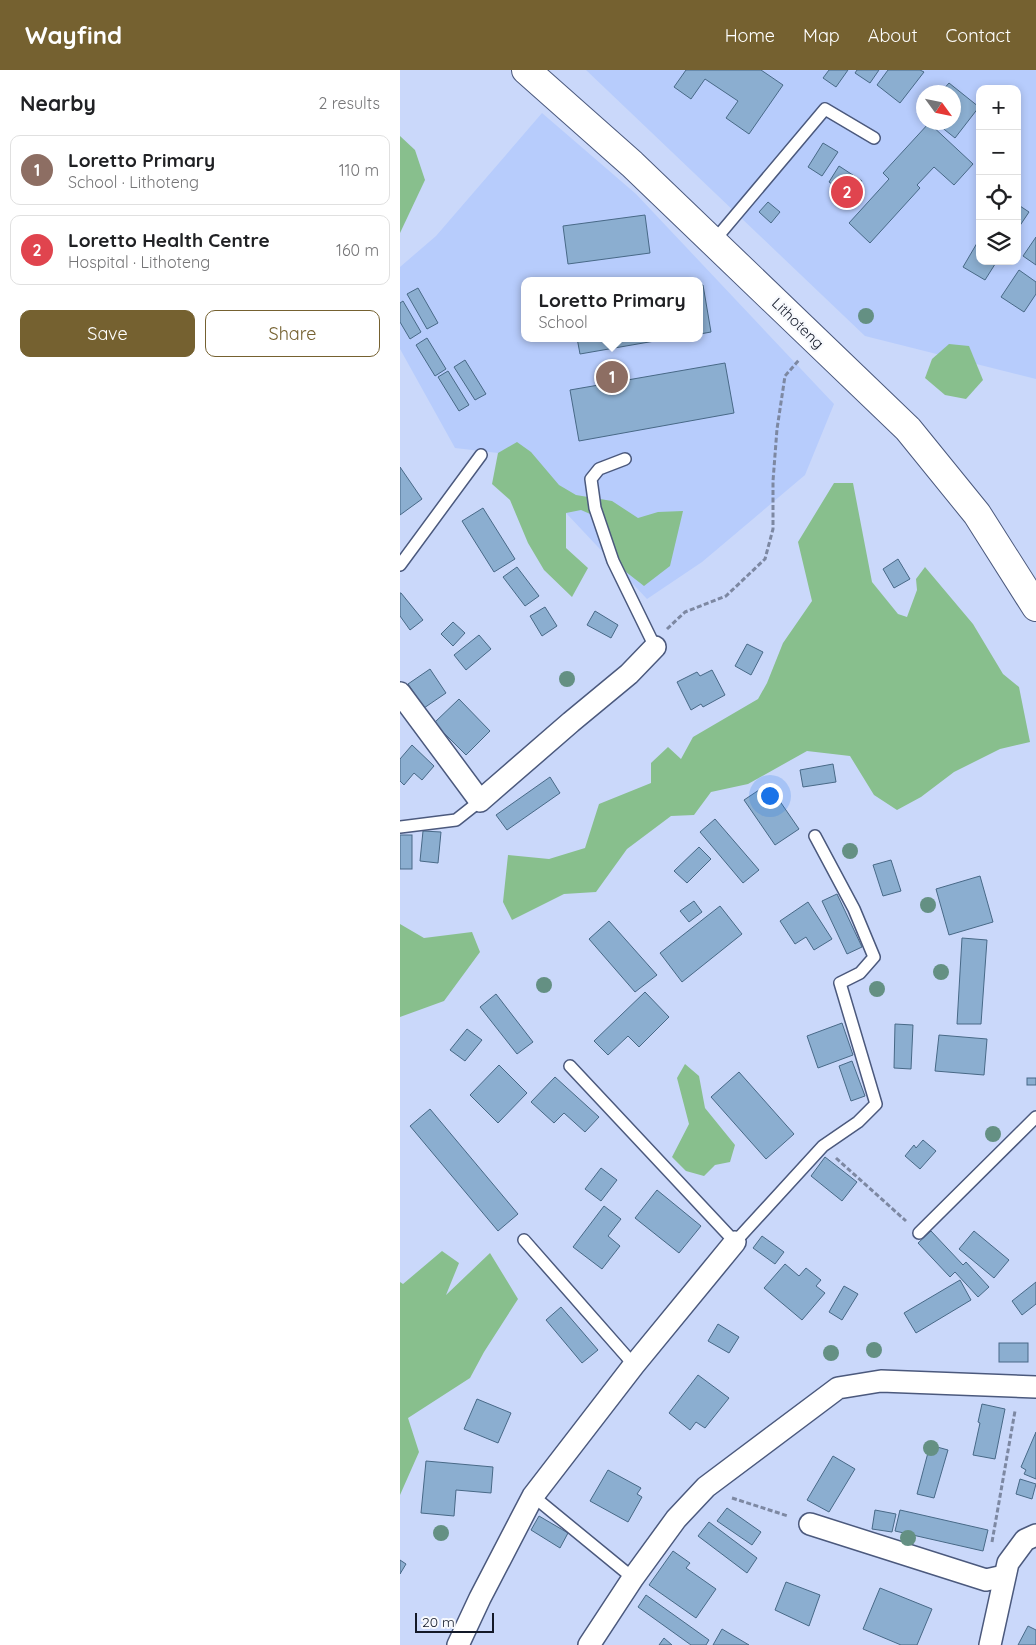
<!DOCTYPE html>
<html lang="en">
<head>
<meta charset="utf-8">
<style>
	:root { --surface:#fff; --page:#f6f6f6; --text:#202124; --muted:#757577; --line:#e0e0e0; --accent:#756130 }
	body { margin:0; font-family:Quicksand,sans-serif; background:var(--page); color:var(--text) }
	.controls { position:absolute; right:15px; top:15px; display:grid; overflow:hidden; border-radius:10px; box-shadow:0 2px 8px #0003 }
	.controls button { width:45px; height:45px; display:grid; place-items:center; padding:0; border:0; border-bottom:1px solid var(--line); background:var(--surface); color:var(--text); font:25px sans-serif }
	.compass { position:absolute; left:516px; top:15px; width:45px; height:45px; border-radius:50%; background:var(--surface); box-shadow:0 2px 8px #0003; rotate:123deg }
	.scale { position:absolute; left:15px; bottom:12px; width:79px; box-sizing:border-box; padding-left:5px; border:2px solid #131928; border-top:0; font-size:14px; line-height:18px; white-space:nowrap; color:#131928; -webkit-text-stroke:4px #f7f9fd; paint-order:stroke }
	.you { position:absolute; left:369px; top:725px; width:18px; height:18px; margin:-12px; border:4px solid #fff; border-radius:50%; background:#1a73e8; box-shadow:0 0 0 8px #1a73e833 }
	.badge { display:grid; place-items:center; width:32px; height:32px; border-radius:50%; background:var(--accent); color:#fff; font-size:16px; font-weight:700 }
	.pin { position:absolute; translate:-50% -50%; border:2px solid #fff; box-shadow:0 1px 5px #0006 }
	.popup { position:absolute; left:121px; top:207px; width:182px; height:65px; box-sizing:border-box; display:grid; place-content:center; border-radius:10px; background:var(--surface); filter:drop-shadow(0 1px 4px #0005); font-size:16px; white-space:nowrap; color:var(--muted) }
	.popup b { font-size:19px; color:var(--text) }
	.popup::after { content:''; position:absolute; left:50%; top:100%; margin-left:-10px; border:10px solid transparent; border-top-color:var(--surface) }
	.list { margin:0; padding:0; list-style:none }
	h2 { display:flex; justify-content:space-between; align-items:center; height:65px; margin:0; padding:0 20px; font-size:21px }
	h2 small { font-size:16px; font-weight:400; color:var(--muted) }
	.list li { display:grid; grid-template-columns:32px 1fr auto; gap:15px; align-items:center; box-sizing:border-box; height:70px; margin:0 10px 10px; padding:0 10px; border:1px solid var(--line); border-radius:10px }
	.list b { display:block; font-size:19px; white-space:nowrap }
	.list p { margin:0; font-size:16px; white-space:nowrap; color:var(--muted) }
	.list em { font-size:16px; font-style:normal; color:var(--muted) }
	.actions { display:flex; gap:10px; padding:15px 20px }
	.actions a { flex:1; padding:11px 0; border:1px solid var(--accent); border-radius:10px; text-align:center; font-size:18px; color:var(--accent) }
	.actions .main { background:var(--accent); color:#fff }
	.icon { flex:none; width:28px; height:28px; fill:none; stroke:currentColor; stroke-width:2; stroke-linecap:round; stroke-linejoin:round }
	.map { position:relative; flex:none; width:636px; height:1575px; overflow:hidden }
	header { display:flex; align-items:center; gap:30px; box-sizing:border-box; height:70px; padding:0 25px; background:var(--accent); color:#fff }
	header strong { font-size:24px }
	nav { display:flex; gap:28px; margin-inline-start:auto; font-size:18px }
	main { display:flex }
	aside { flex:1; background:var(--surface) }
	.map>svg:first-child { display:block }
	.built { fill:#b7ccfc; fill-rule:evenodd }
	.green { fill:#88bf8d }
	.building { fill:#8baed0; stroke:#486987 }
	.lines { fill:none; stroke-linecap:round; stroke-linejoin:round }
	.lane-casing { stroke:#4b597d; stroke-width:14 }
	.street-casing { stroke:#4b597d; stroke-width:24 }
	.secondary-casing { stroke:#4b597d; stroke-width:30 }
	.path { stroke:#7d88a2; stroke-width:3; stroke-dasharray:5 2.5; stroke-linecap:butt }
	.lane { stroke:#fff; stroke-width:11 }
	.street { stroke:#fff; stroke-width:21 }
	.secondary { stroke:#fff; stroke-width:28 }
	.tree { fill:#649083 }
	.labels { text-anchor:middle; dominant-baseline:central; stroke-width:4.5; stroke-linejoin:round; paint-order:stroke }
	.street-label { font-size:15px; fill:#131928; stroke:#f7f9fd }
</style>
</head>
<body>
<header>
<strong>Wayfind</strong>
<nav><a>Home</a><a>Map</a><a>About</a><a>Contact</a></nav>
</header>
<main>
<aside>
<h2>Nearby<small>2 results</small></h2>
<ul class="list">
<li><span class="badge" style="background:#8d6e63">1</span><div><b>Loretto Primary</b><p>School · Lithoteng</p></div><em>110 m</em></li>
<li><span class="badge" style="background:#e0444e">2</span><div><b>Loretto Health Centre</b><p>Hospital · Lithoteng</p></div><em>160 m</em></li>
</ul>
<div class="actions"><a class="main">Save</a><a>Share</a></div>
</aside>
<div class="map">
<svg width="636" height="1575" viewBox="0 0 636 1575">
	<rect width="100%" height="100%" fill="#cad8fa"/>
	<g class="built">
		<path d="M186 0H636V309L465 266ZM580 19H617V191H580ZM524 22H554V52H524Z"/>
		<path d="M142 43 236 124 434 334 405 405 302 492 247 529 166 443 98 383 55 378 0 279V197L36 166ZM124 211H300V268H124Z"/>
	</g>
	<g class="green">
		<polygon points="0,66 15,80 25,110 0,163"/>
		<polygon points="549,274 569,276 583,310 566,329 545,325 525,308 532,289"/>
		<polygon points="117,372 131,382 159,415 176,425 212,431 238,448 258,442 283,441 270,496 244,516 226,502 212,478 204,450 181,440 166,443 166,478 188,498 172,527 144,500 128,473 110,430 92,414 98,383"/>
		<polygon points="434,413 453,413 472,512 498,544 507,547 517,520 516,509 525,497 573,554 603,604 619,617 630,672 600,679 554,702 521,727 497,740 474,725 450,686 407,681 348,714 311,722 294,745 271,746 227,779 196,822 164,824 112,850 103,832 108,785 149,789 185,778 199,734 251,713 251,693 268,677 281,689 293,667 358,629 367,613 383,573 412,531 398,472"/>
		<polygon points="0,854 24,868 72,862 80,882 44,931 0,947"/>
		<polygon points="285,994 299,1006 305,1038 335,1075 330,1092 315,1095 304,1106 286,1101 272,1087 289,1054 277,1008"/>
		<polygon points="42,1181 59,1193 46,1225 90,1183 118,1229 84,1282 70,1308 8,1348 19,1382 0,1425 0,1212 3,1214"/>
	</g>
	<g class="building">
		<polygon points="286,0 361,0 383,15 349,64 326,48 338,31 305,9 291,29 274,17"/>
		<polygon points="429,0 448,0 436,17 423,8"/>
		<polygon points="457,0 479,0 470,13 455,3"/>
		<polygon points="488,0 520,0 524,2 500,33 477,15"/>
		<polygon points="549,13 579,37 555,68 535,52 554,52 554,22 541,22"/>
		<polygon points="529,53 573,94 554,115 534,97 517,115 520,118 470,173 449,153 489,109 483,103"/>
		<polygon points="423,73 438,82 422,106 408,97"/>
		<polygon points="439,96 462,111 452,127 429,112"/>
		<polygon points="368,132 380,142 371,153 359,142"/>
		<polygon points="617,134 629,142 617,160"/>
		<polygon points="245,145 250,183 168,194 163,156"/>
		<polygon points="636,167 636,195 623,186"/>
		<polygon points="580,168 580,191 597,191 585,210 563,197"/>
		<polygon points="619,200 636,212 636,224 624,242 601,227"/>
		<polygon points="300,215 303,215 311,262 300,264"/>
		<polygon points="18,218 38,253 27,259 7,224"/>
		<polygon points="3,231 21,262 10,269 0,252 0,233"/>
		<polygon points="27,268 46,299 35,306 16,275"/>
		<polygon points="177,268 272,268 180,284"/>
		<polygon points="65,290 86,324 75,330 54,297"/>
		<polygon points="325,293 334,343 179,371 170,320"/>
		<polygon points="48,301 69,335 59,341 38,307"/>
		<polygon points="0,397 22,429 0,445"/>
		<polygon points="83,438 115,489 94,502 62,451"/>
		<polygon points="498,489 510,509 494,518 483,499"/>
		<polygon points="117,497 139,526 125,536 103,507"/>
		<polygon points="0,523 1,523 23,550 10,560 0,546"/>
		<polygon points="145,537 157,556 142,566 130,546"/>
		<polygon points="195,541 218,555 211,568 187,555"/>
		<polygon points="53,552 65,563 53,576 41,564"/>
		<polygon points="79,565 91,579 66,600 54,585"/>
		<polygon points="347,574 363,582 351,605 335,596"/>
		<polygon points="30,599 46,623 24,638 8,614"/>
		<polygon points="312,600 325,625 303,637 301,634 291,640 277,612 297,602 300,606"/>
		<polygon points="59,629 90,661 66,685 34,653"/>
		<polygon points="12,675 34,696 22,710 14,703 4,715 0,711 0,689"/>
		<polygon points="433,694 436,712 403,717 400,700"/>
		<polygon points="150,707 160,723 107,760 96,745"/>
		<polygon points="368,714 399,759 375,775 344,730"/>
		<polygon points="315,749 359,800 343,813 300,762"/>
		<polygon points="23,761 41,762 38,793 20,791"/>
		<rect x="0" y="765" width="12" height="34"/>
		<polygon points="299,777 311,789 287,813 274,801"/>
		<polygon points="491,790 501,821 483,826 473,795"/>
		<polygon points="580,806 593,852 549,865 536,819"/>
		<polygon points="437,824 462,877 447,884 422,831"/>
		<polygon points="294,831 302,842 289,852 280,841"/>
		<polygon points="408,832 432,869 414,880 406,867 395,874 380,851"/>
		<polygon points="320,836 342,864 282,912 260,883"/>
		<polygon points="209,851 257,905 235,922 189,869"/>
		<polygon points="562,868 587,870 581,954 557,954"/>
		<polygon points="245,922 269,947 239,977 228,966 208,985 194,971"/>
		<polygon points="96,924 133,972 117,984 80,937"/>
		<polygon points="442,953 453,985 418,998 407,966"/>
		<polygon points="495,954 513,955 511,999 494,998"/>
		<polygon points="67,959 82,970 65,991 50,980"/>
		<polygon points="539,965 587,969 584,1005 535,1001"/>
		<polygon points="452,991 465,1026 451,1031 439,996"/>
		<polygon points="99,995 127,1023 98,1053 70,1025"/>
		<polygon points="339,1002 394,1064 366,1089 311,1027"/>
		<polygon points="155,1007 199,1047 185,1062 164,1043 154,1053 131,1032"/>
		<rect x="627" y="1008" width="9" height="7"/>
		<polygon points="30,1039 118,1144 98,1161 10,1056"/>
		<polygon points="523,1070 536,1081 520,1099 505,1086 514,1075 516,1078"/>
		<polygon points="425,1087 457,1112 442,1131 411,1106"/>
		<polygon points="201,1098 217,1110 201,1131 185,1119"/>
		<polygon points="257,1120 301,1156 279,1183 235,1148"/>
		<polygon points="204,1136 221,1149 208,1166 220,1176 202,1199 173,1177"/>
		<polygon points="531,1161 563,1195 566,1192 589,1217 578,1227 555,1202 550,1207 518,1173"/>
		<polygon points="574,1161 609,1190 594,1208 559,1179"/>
		<polygon points="362,1166 384,1182 375,1194 353,1178"/>
		<polygon points="385,1194 399,1206 406,1198 421,1210 416,1216 425,1223 402,1250 364,1218"/>
		<polygon points="560,1210 571,1230 516,1263 504,1243"/>
		<polygon points="636,1212 636,1234 622,1245 612,1231"/>
		<polygon points="444,1216 458,1224 442,1250 429,1242"/>
		<polygon points="161,1237 198,1280 182,1293 146,1250"/>
		<polygon points="318,1254 339,1267 329,1283 308,1271"/>
		<rect x="599" y="1273" width="29" height="19"/>
		<polygon points="298,1305 329,1328 305,1358 296,1352 290,1360 269,1343"/>
		<polygon points="77,1329 111,1343 98,1373 64,1359"/>
		<polygon points="582,1334 605,1339 595,1389 573,1385 580,1353 578,1352"/>
		<polygon points="636,1362 636,1409 624,1404 626,1400 621,1397"/>
		<polygon points="530,1375 548,1380 534,1428 517,1424"/>
		<polygon points="433,1386 455,1399 429,1442 407,1430"/>
		<polygon points="26,1391 93,1397 91,1423 56,1420 54,1446 21,1443"/>
		<polygon points="208,1400 241,1418 237,1424 242,1427 228,1452 190,1431"/>
		<polygon points="620,1409 636,1414 632,1429 616,1424"/>
		<polygon points="327,1438 361,1462 352,1475 317,1451"/>
		<polygon points="475,1440 496,1444 492,1462 472,1459"/>
		<polygon points="500,1440 588,1460 583,1481 495,1461"/>
		<polygon points="139,1446 168,1463 160,1478 131,1460"/>
		<polygon points="309,1452 357,1488 347,1503 298,1466"/>
		<polygon points="273,1481 290,1493 286,1498 316,1519 296,1548 249,1515"/>
		<polygon points="0,1490 6,1494 0,1504"/>
		<polygon points="386,1512 420,1525 409,1556 375,1540"/>
		<polygon points="480,1518 532,1539 517,1575 501,1575 463,1559"/>
		<polygon points="246,1525 309,1570 306,1575 291,1575 238,1537"/>
		<polygon points="628,1556 636,1560 636,1575 618,1575"/>
		<polygon points="322,1559 349,1575 313,1575"/>
		<polygon points="264,1568 272,1575 259,1575"/>
	</g>
	<g class="lines">
		<defs>
			<g id="lane">
				<polyline points="313,172 425,39 474,68"/>
				<polyline points="225,389 199,399 191,409 195,438 213,491 255,577"/>
				<polyline points="0,495 81,385"/>
				<polyline points="0,757 56,750 80,731"/>
				<polyline points="170,996 335,1172 423,1076 458,1052 476,1034 440,913 460,903 474,887 454,839 415,766"/>
				<polyline points="519,1163 636,1047"/>
				<polyline points="124,1170 234,1295"/>
				<polyline points="133,1426 233,1508"/>
			</g>
			<g id="street">
				<polyline points="0,623 80,731 171,652 229,604 255,577"/>
				<polyline points="410,1454 586,1510 604,1506"/>
				<polyline points="58,1575 80,1528 133,1426 234,1295 335,1172"/>
				<polyline points="189,1575 233,1508 276,1449 306,1417 438,1318 481,1311 636,1317"/>
				<polyline points="590,1575 608,1493 625,1470 636,1465"/>
			</g>
			<polyline id="secondary" points="126,0 232,94 508,359 577,444 636,537"/>
		</defs>
		<use href="#lane" class="lane-casing"/>
		<use href="#street" class="street-casing"/>
		<use href="#secondary" class="secondary-casing"/>
		<g class="path">
			<polyline points="267,559 285,542 326,526 365,489 373,459 373,411 377,359 385,306 399,290"/>
			<polyline points="436,1088 506,1151"/>
			<polyline points="332,1428 388,1446"/>
			<polyline points="592,1472 615,1341"/>
		</g>
		<use href="#lane" class="lane"/>
		<use href="#street" class="street"/>
		<use href="#secondary" class="secondary"/>
	</g>
	<g class="tree">
		<circle cx="466" cy="246" r="8"/>
		<circle cx="167" cy="609" r="8"/>
		<circle cx="450" cy="781" r="8"/>
		<circle cx="528" cy="835" r="8"/>
		<circle cx="541" cy="902" r="8"/>
		<circle cx="144" cy="915" r="8"/>
		<circle cx="477" cy="919" r="8"/>
		<circle cx="593" cy="1064" r="8"/>
		<circle cx="474" cy="1280" r="8"/>
		<circle cx="431" cy="1283" r="8"/>
		<circle cx="531" cy="1378" r="8"/>
		<circle cx="41" cy="1463" r="8"/>
		<circle cx="508" cy="1468" r="8"/>
	</g>
	<g class="labels">
		<g class="street-label">
			<text transform="translate(398 253) rotate(44)">Lithoteng</text>
		</g>
	</g>
</svg>
<div class="controls">
<button>+</button>
<button>−</button>
<button><svg class="icon" aria-label="locate" viewBox="0 0 24 24"><circle cx="12" cy="12" r="6"/><path d="M12 2v4M12 18v4M2 12h4M18 12h4"/></svg></button>
<button><svg class="icon" aria-label="layers" viewBox="0 0 24 24"><path d="M12 4l9 5-9 5-9-5zM3 14l9 5 9-5"/></svg></button>
</div>
<svg class="compass" viewBox="-18 -18 36 36"><path d="M0-13l5 13h-10z" fill="#e53935"/><path d="M0 13l5-13h-10z" fill="#757577"/></svg>
<div class="scale">20 m</div>
<div class="you"></div>
<div class="pin badge" style="left:212px;top:307px;background:#8d6e63">1</div>
<div class="popup"><b>Loretto Primary</b>School</div>
<div class="pin badge" style="left:447px;top:122px;background:#e0444e">2</div>
</div>
</main>
</body>
</html>
